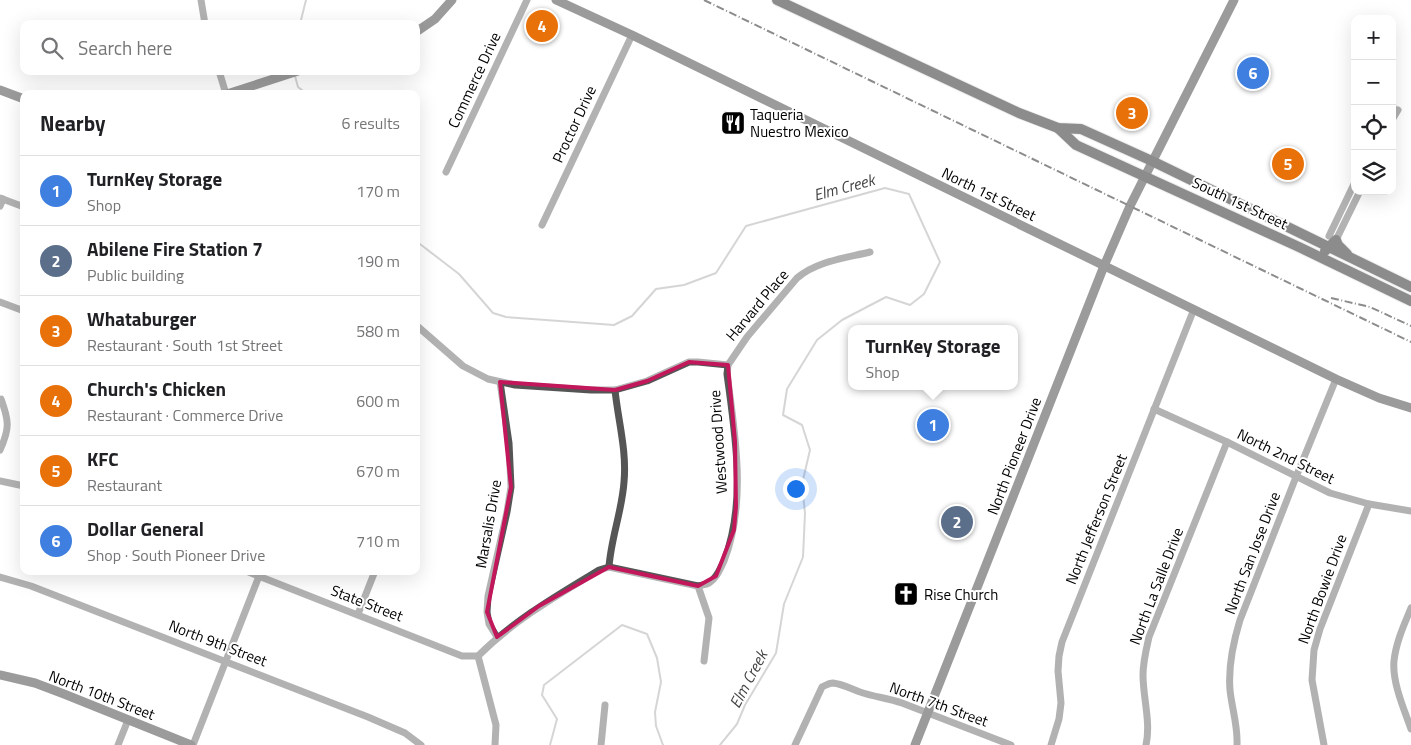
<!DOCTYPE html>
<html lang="en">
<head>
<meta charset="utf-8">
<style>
	:root { --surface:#fff; --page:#f6f6f6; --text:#202124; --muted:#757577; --line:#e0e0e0; --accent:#0b8043 }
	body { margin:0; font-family:"Titillium Web",sans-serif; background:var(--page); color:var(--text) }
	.controls { position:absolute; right:15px; top:15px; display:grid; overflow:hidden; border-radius:10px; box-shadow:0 5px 20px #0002 }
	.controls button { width:45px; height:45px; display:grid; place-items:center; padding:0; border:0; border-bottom:1px solid var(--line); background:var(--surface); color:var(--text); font:25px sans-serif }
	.you { position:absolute; left:795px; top:488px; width:18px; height:18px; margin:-12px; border:4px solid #fff; border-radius:50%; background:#1a73e8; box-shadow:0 0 0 8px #1a73e833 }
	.badge { display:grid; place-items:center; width:32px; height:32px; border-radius:50%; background:var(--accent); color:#fff; font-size:16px; font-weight:700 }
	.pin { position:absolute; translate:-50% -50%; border:2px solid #fff; box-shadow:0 1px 5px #0006 }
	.popup { position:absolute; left:848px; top:325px; width:170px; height:65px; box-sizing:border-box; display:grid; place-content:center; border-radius:10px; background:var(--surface); filter:drop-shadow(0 1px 4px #0005); font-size:16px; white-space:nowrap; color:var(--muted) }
	.popup b { font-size:19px; color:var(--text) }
	.popup::after { content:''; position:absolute; left:50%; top:100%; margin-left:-10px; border:10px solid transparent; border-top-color:var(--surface) }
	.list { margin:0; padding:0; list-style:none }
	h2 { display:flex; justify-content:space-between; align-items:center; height:65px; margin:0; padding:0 20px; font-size:21px }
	h2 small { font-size:16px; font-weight:400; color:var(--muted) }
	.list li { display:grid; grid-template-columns:32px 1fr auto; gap:15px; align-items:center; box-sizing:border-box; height:70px; padding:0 20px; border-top:1px solid var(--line) }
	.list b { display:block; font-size:19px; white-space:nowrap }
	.list p { margin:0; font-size:16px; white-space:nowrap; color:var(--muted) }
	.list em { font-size:16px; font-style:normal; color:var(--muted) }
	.icon { flex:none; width:28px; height:28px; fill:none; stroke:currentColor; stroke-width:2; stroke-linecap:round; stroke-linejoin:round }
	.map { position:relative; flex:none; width:1411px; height:745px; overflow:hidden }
	.search { position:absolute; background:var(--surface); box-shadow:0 5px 20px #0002; left:20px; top:20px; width:400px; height:55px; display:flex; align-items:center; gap:12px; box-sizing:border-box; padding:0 18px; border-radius:10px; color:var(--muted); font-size:19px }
	.panel { position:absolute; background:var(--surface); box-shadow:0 5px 20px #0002; left:20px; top:90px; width:400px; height:485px; border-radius:10px }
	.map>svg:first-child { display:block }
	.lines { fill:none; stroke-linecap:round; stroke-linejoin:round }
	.stream { stroke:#a3a3a3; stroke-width:2 }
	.primary-casing { stroke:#dbdbdb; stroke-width:12 }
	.street { stroke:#555; stroke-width:7 }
	.secondary { stroke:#222; stroke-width:9 }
	.primary { stroke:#000; stroke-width:10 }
	.rail { stroke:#000; stroke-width:2; stroke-dasharray:8 2.5 1 2.5; stroke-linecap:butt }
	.marked { fill:none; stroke:#c2185b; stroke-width:4; stroke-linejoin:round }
	.labels { text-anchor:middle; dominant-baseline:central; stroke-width:4; stroke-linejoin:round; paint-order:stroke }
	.street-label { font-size:15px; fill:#000; stroke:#fff }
	.poi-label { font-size:15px; fill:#000; stroke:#fff; text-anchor:start }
	.water-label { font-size:16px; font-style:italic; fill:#444; stroke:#fff }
</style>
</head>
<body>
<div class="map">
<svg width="1411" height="745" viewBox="0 0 1411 745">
	<rect width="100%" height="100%" fill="#fff"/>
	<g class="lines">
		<g class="stream">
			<polyline points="300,24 306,0"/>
			<polyline points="295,76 298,87 307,94"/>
			<polyline points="416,241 459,274 493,313 506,317 614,325 632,316 656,289 684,285 716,273 746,226 885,188 909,194 940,262 924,294 910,305 886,297 842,320 817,340 787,389 783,415 802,425 810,450 802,484 805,513 803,557 784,604 776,653 745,705 737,724 720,745"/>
			<polyline points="550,745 557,719 542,695 544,685 622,625 647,634 657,658 661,682 655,712 656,726 663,745"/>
		</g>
		<defs>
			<g id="primary">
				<polyline points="777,0 1019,113 1058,128 1081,129 1152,161 1411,287"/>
				<polyline points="1058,128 1076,145 1299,247 1411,301"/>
				<polyline points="1325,251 1336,240 1338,245 1347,254"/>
			</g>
		</defs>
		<use href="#primary" class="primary-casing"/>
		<g class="street">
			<polyline points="201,0 205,24"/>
			<polyline points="219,71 226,94"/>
			<polyline points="1392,109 1393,107"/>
			<polyline points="1392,120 1398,110"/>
			<polyline points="446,172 527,0"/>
			<polyline points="0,198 24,207"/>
			<polyline points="0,206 3,199"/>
			<polyline points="542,225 632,35"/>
			<polyline points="1329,236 1355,182"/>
			<polyline points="1336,240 1360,191"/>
			<polyline points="0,302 24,311"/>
			<polyline points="416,325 463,366 488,379 515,385 591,390 615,390 647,381 689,362 698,362 728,365"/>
			<polyline points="1154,409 1227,442 1330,493 1369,504 1411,511"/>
			<path d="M0 450C10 428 9 421 1 399"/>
			<polyline points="0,481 24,486"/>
			<path d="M609 567C611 538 622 511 624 482 627 451 618 420 615 390"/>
			<polyline points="246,571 462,656 478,656"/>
			<polyline points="0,577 31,586 368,717 405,733 421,745"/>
			<polyline points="698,586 709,618 704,661"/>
			<path d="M1411 608C1404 625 1396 642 1394 661 1392 682 1404 709 1411 729"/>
			<polyline points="358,614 375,571"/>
			<polyline points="497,637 489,624 487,612 488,596 507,512 511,487 509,443 500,382"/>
			<polyline points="118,745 128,720"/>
			<polyline points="193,745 261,571"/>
			<path d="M495 745 496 725 478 656C514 620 556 596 599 570L609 567 698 586C701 585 706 585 709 583 717 578 720 569 724 561 747 502 735 434 727 374L728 365 747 337 797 278C817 261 846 258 870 252"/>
			<polyline points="601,745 605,705"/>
			<path d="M795 745 822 687C826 685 829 683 833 683 843 684 851 689 860 692 874 697 888 698 902 703L1011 745"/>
			<polyline points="1051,745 1059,719 1061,703 1058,671 1059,656 1062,642 1194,309"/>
			<path d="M1146 745C1151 722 1143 698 1143 675 1143 662 1146 650 1149 637L1227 442"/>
			<path d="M1237 745C1238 726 1232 709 1230 690 1228 666 1233 643 1240 620L1296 477 1336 379"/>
			<polyline points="1324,745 1312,680 1314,650 1320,629 1369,504"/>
		</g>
		<g class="secondary">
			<polyline points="556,0 632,35 1336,379 1379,398 1411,408"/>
			<polyline points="416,32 435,19 452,0"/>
			<polyline points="0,90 24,99"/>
			<polyline points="227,94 298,71"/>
			<polyline points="0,675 35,683 64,694 191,745"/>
			<polyline points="915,745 1104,266 1130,206 1234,0"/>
		</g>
		<use href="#primary" class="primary"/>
		<g class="rail">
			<polyline points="704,0 1411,342"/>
			<polyline points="1331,298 1370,307 1411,326"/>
		</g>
	</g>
	<path d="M0 0H1411V745H0ZM689 362 728 365 735 441 736 507 734 530 716 576 698 586 609 567 539 606 497 637 487 612 511 487 500 382 615 390 647 381Z" fill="#fff" fill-opacity=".55" fill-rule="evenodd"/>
	<path class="marked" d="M689 362 728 365 735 441 736 507 734 530 716 576 698 586 609 567 539 606 497 637 487 612 511 487 500 382 615 390 647 381Z"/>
	<defs>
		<symbol id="restaurant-square" viewBox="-11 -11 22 22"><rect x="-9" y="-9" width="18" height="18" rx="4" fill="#000" stroke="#fff"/><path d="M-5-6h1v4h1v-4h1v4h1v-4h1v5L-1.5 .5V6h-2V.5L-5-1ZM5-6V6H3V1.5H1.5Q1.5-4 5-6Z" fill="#fff"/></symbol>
		<symbol id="church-square" viewBox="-11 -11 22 22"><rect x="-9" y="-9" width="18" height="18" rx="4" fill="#000" stroke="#fff"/><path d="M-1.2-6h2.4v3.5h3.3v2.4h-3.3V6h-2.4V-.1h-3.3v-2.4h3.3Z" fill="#fff"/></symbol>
	</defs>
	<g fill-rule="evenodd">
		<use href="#restaurant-square" x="719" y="109" width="28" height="28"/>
		<use href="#church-square" x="892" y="580" width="28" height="28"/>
	</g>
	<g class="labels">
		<g class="street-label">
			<text transform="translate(474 80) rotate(-65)">Commerce Drive</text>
			<text transform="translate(574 124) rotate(-65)">Proctor Drive</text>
			<text transform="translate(989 194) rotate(26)">North 1st Street</text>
			<text transform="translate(1240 203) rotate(25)">South 1st Street</text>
			<text transform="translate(757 305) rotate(-50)">Harvard Place</text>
			<text transform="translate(718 442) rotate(-94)">Westwood Drive</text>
			<text transform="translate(1014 456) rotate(-69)">North Pioneer Drive</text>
			<text transform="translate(1286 456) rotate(26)">North 2nd Street</text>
			<text transform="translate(1096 519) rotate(-68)">North Jefferson Street</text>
			<text transform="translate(488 524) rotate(-80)">Marsalis Drive</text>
			<text transform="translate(1252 553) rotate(-69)">North San Jose Drive</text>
			<text transform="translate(1156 586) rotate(-69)">North La Salle Drive</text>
			<text transform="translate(1322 589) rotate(-70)">North Bowie Drive</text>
			<text transform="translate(367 603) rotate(21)">State Street</text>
			<text transform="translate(218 643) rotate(21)">North 9th Street</text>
			<text transform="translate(102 695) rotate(21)">North 10th Street</text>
			<text transform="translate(939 704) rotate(20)">North 7th Street</text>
		</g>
		<g class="poi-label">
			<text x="750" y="114">Taqueria<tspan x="750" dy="17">Nuestro Mexico</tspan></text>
			<text x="924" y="594">Rise Church</text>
		</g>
		<g class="water-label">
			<text transform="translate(844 187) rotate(-15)">Elm Creek</text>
			<text transform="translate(748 679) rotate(-62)">Elm Creek</text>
		</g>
	</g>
</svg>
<div class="controls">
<button>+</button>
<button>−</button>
<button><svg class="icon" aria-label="locate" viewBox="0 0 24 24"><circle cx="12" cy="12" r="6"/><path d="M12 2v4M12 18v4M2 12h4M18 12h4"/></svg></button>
<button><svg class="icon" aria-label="layers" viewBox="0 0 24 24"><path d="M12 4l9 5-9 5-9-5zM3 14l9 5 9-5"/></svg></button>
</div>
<div class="you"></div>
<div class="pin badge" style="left:933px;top:425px;background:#3f7fe0">1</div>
<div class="popup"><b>TurnKey Storage</b>Shop</div>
<div class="pin badge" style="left:957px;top:522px;background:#5c6f8a">2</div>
<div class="pin badge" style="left:1132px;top:113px;background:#e8710a">3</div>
<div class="pin badge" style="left:542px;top:26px;background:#e8710a">4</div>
<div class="pin badge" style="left:1288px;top:164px;background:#e8710a">5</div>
<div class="pin badge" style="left:1253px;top:73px;background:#3f7fe0">6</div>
<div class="search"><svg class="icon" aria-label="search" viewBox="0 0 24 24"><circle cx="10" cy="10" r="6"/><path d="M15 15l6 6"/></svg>Search here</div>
<section class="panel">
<h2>Nearby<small>6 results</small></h2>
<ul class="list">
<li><span class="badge" style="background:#3f7fe0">1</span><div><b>TurnKey Storage</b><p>Shop</p></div><em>170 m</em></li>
<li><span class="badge" style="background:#5c6f8a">2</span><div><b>Abilene Fire Station 7</b><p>Public building</p></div><em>190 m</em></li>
<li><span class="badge" style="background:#e8710a">3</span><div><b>Whataburger</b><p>Restaurant · South 1st Street</p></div><em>580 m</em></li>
<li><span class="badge" style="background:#e8710a">4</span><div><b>Church's Chicken</b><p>Restaurant · Commerce Drive</p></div><em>600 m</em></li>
<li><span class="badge" style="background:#e8710a">5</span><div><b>KFC</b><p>Restaurant</p></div><em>670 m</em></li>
<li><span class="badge" style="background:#3f7fe0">6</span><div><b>Dollar General</b><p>Shop · South Pioneer Drive</p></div><em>710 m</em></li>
</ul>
</section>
</div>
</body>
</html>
